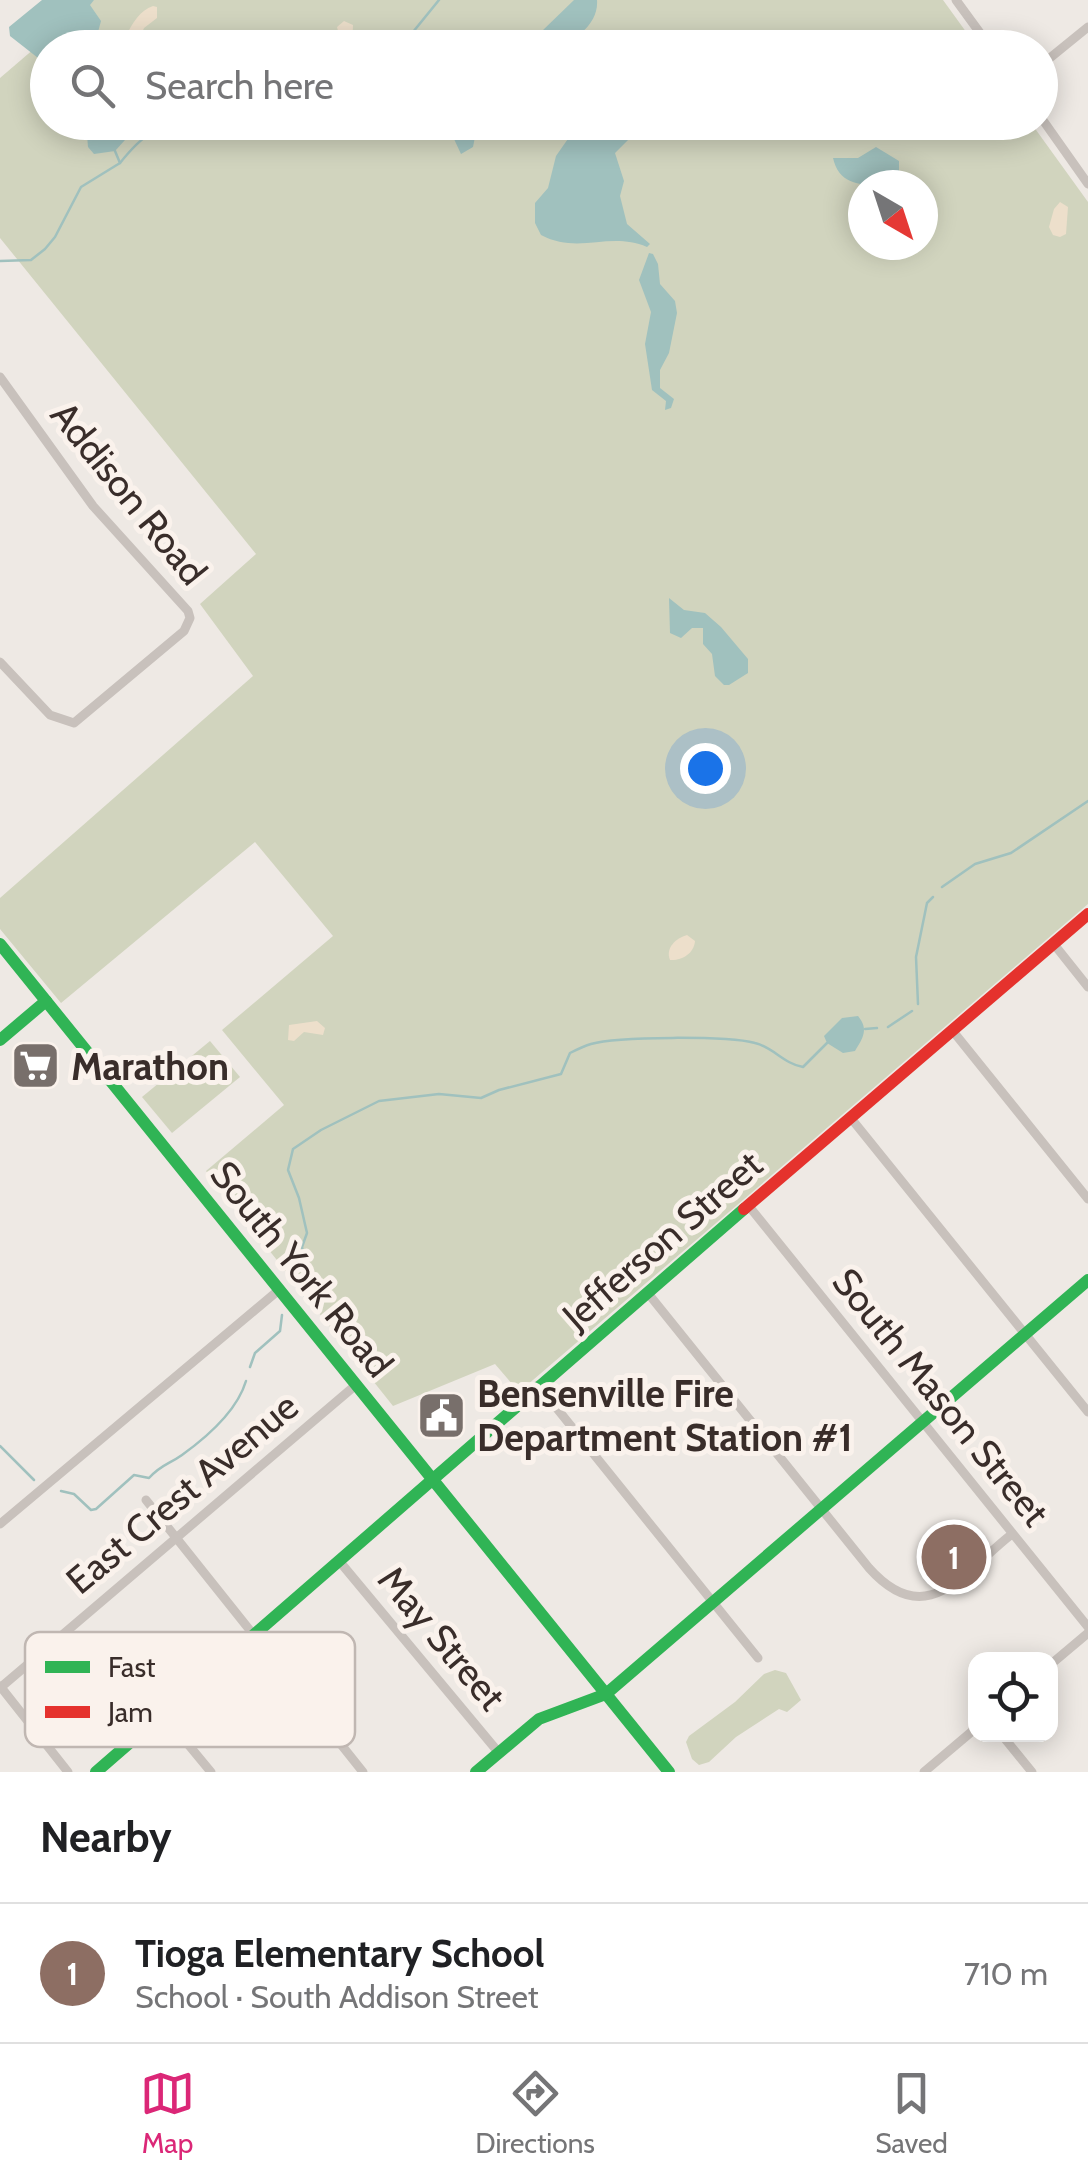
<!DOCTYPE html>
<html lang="en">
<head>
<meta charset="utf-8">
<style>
	:root { --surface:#fff; --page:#f2f2f2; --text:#202124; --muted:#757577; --line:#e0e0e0; --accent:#db2777 }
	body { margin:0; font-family:Cabin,sans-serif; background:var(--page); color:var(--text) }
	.controls { position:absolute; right:30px; bottom:30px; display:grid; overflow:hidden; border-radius:20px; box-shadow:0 5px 25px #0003 }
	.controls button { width:90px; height:90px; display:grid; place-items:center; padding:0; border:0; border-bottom:2px solid var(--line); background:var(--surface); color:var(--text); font:50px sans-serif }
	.compass { position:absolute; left:848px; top:170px; width:90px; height:90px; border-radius:50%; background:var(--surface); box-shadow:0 5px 25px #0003; rotate:141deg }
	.you { position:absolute; left:705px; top:768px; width:35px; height:35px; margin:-25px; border:8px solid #fff; border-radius:50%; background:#1a73e8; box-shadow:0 0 0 15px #1a73e833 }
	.badge { display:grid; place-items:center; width:65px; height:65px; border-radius:50%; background:var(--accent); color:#fff; font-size:32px; font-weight:700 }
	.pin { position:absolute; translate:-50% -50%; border:5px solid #fff; box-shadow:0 2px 10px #0006 }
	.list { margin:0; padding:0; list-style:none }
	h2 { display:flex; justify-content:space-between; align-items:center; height:130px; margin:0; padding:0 40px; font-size:42px }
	h2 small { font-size:32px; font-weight:400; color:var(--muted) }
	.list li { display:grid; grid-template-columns:65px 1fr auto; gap:30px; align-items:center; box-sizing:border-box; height:140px; padding:0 40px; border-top:2px solid var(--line) }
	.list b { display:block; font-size:38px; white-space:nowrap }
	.list p { margin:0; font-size:32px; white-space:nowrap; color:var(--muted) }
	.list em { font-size:32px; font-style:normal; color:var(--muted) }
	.icon { flex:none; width:55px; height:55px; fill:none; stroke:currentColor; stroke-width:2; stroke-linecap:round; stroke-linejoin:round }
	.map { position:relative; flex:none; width:1088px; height:1772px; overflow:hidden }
	.search { position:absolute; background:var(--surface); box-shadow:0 5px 25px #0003; left:30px; right:30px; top:30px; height:110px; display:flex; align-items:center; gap:25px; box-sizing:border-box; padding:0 35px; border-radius:55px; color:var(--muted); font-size:38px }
	.sheet { height:270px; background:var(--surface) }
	nav { display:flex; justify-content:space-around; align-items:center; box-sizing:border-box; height:140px; border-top:2px solid var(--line); background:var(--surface); font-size:28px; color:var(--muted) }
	nav a { display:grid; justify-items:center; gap:5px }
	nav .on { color:var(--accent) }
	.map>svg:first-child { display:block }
	.green { fill:#d1d4be; fill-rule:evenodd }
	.sand { fill:#eddfcb }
	.water { fill:#a0c1be }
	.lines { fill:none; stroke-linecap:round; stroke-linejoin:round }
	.stream { stroke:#a0c1be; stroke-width:2.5 }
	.street { stroke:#c8c1bc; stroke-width:9 }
	.fast { stroke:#30b455; stroke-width:12 }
	.jam { stroke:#e5322d; stroke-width:12 }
	.labels { text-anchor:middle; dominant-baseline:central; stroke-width:10; stroke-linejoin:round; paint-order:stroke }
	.street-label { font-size:38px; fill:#392d2a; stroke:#faf2ec }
	.poi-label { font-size:38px; font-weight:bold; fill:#392d2a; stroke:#faf2ec; text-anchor:start }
	.key { fill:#faf2ec; stroke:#c0b7b2; stroke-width:2.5 }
	.key-label { font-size:28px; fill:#392d2a }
</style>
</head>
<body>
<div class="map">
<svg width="1088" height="1772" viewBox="0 0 1088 1772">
	<rect width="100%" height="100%" fill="#eee9e4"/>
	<g class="green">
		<path d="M91 0H943L977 47 48 48V122L1031 123 1088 202V904L519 1392 495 1364 393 1406 206 1171 284 1105 222 1030 333 936 255 842 61 1003 0 929V898L253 676 200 604 256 554 0 238V78ZM863 185H923V245H863Z"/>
		<polygon points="210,1041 240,1077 172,1133 142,1097"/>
		<polygon points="775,1670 786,1673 801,1700 787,1712 779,1709 736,1737 709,1762 699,1765 692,1759 686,1742 689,1736 735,1702 764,1674"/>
	</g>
	<g class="sand">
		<path d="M153 6 157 7V18L144 28 138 42 130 44 126 36C132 24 140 10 153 6Z"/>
		<polygon points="344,21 353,25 352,47 342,47 337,27"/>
		<polygon points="1060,202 1068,207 1066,234 1060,237 1053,235 1049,227 1054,209"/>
		<path d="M687 935 695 941C694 954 681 961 670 960 665 948 676 938 687 935Z"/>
		<polygon points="317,1021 325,1028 323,1035 304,1032 294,1041 288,1040 289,1025"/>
		<polygon points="737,1178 744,1183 744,1189 726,1203 719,1202 714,1193 724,1190"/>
	</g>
	<g class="water">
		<polygon points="42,0 94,0 90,5 101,21 98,32 88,47 48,48 47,65 10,36 9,27"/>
		<path d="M574 0H597C599 24 574 43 551 48 536 50 518 48 503 47L541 32Z"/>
		<polygon points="86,123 115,123 125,140 115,151 94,154 88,147"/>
		<polygon points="458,123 467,123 469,131 475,137 473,147 461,154 454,139"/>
		<path d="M579 123H629L630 138 615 153 624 181 620 196 627 224 650 244 647 247C609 231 579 255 541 235L535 223V203L548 188 556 156Z"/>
		<path d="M876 147 899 161V174L891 182 894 185C868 185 840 189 833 158H858Z"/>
		<polygon points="649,253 653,254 658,264 660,284 675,301 677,313 669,353 660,370 660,388 674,399 671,408 665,410 666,401 652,390 645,344 651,312 639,280"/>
		<polygon points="669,598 684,610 705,613 721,627 748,659 748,673 729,685 724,685 715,676 712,654 703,644 703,628 692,628 681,638 670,633"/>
		<path d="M858 1016C869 1029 863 1038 855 1051L843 1053 827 1043 824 1036 842 1018Z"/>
	</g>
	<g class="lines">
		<g class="stream">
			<polyline points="400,48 439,0"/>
			<path d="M120 163C144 133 152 130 188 122"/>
			<polyline points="0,261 31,260 45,249 55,237 81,187 120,163 115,151"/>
			<polyline points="942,887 975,864 1011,853 1088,801"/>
			<polyline points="918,1004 916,957 927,903 933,897"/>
			<polyline points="888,1027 912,1011"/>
			<polyline points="865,1029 877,1028"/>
			<path d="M304 1296 306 1278 302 1247 307 1233 299 1198 288 1170 293 1149 321 1130 379 1101 439 1094 481 1098 499 1090 561 1074 570 1053C576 1050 584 1046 591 1044 617 1036 728 1036 755 1043 773 1047 784 1064 803 1067L827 1043"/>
			<polyline points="250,1367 255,1353 280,1331 282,1315"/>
			<polyline points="0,1446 34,1480"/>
			<path d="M61 1491 74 1494 91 1510 96 1509 134 1475 149 1478C162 1464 168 1465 182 1455 207 1437 237 1411 246 1381"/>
		</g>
		<g class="street">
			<polyline points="956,0 991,48"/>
			<polyline points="1040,66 1088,27"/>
			<polyline points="1040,116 1088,184"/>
			<polyline points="0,377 93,506 188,611 190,618 184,631 74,723 50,715 0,662"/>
			<polyline points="1053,943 1088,987"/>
			<polyline points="952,1030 1088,1199"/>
			<polyline points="850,1117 1088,1412"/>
			<polyline points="748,1205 1088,1627"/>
			<path d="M647 1292 869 1568C927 1633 963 1572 1012 1534"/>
			<polyline points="538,1385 758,1658"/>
			<polyline points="146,1500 363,1772"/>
			<polyline points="0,1524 280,1289"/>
			<polyline points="340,1562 499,1753"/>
			<polyline points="1050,1665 1088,1633"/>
			<polyline points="0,1686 68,1772"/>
			<polyline points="0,1688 357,1384"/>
			<polyline points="163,1714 211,1772"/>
			<polyline points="1001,1734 1032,1772"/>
			<polyline points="924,1772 976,1728"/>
		</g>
		<g class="fast">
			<polyline points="0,944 669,1772"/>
			<polyline points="0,1040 46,1001"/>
			<polyline points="96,1772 744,1209"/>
			<polyline points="476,1772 539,1719 606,1694 1088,1280"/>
		</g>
		<polyline class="jam" points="744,1209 1088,914"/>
	</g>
	<defs>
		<symbol id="supermarket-square" viewBox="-11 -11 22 22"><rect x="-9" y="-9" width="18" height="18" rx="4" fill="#786f6b" stroke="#faf2ec"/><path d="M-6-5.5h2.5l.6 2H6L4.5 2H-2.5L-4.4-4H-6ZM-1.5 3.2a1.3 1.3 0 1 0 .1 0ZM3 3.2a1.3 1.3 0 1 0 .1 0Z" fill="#fff"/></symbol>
		<symbol id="civic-square" viewBox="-11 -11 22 22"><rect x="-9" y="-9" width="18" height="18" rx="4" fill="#786f6b" stroke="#faf2ec"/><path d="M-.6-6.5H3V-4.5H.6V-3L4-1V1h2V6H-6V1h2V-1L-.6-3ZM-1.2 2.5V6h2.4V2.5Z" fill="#fff"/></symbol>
	</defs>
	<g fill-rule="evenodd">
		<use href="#supermarket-square" x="8" y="1038" width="55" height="55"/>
		<use href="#civic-square" x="414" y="1388" width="55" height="55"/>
	</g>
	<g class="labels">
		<g class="street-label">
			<text transform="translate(129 493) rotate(51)">Addison Road</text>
			<text transform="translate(662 1240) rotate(-41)">Jefferson Street</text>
			<text transform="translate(302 1269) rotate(51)">South York Road</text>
			<text transform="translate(941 1397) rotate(51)">South Mason Street</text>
			<text transform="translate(182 1493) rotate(-40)">East Crest Avenue</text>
			<text transform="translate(442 1638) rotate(50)">May Street</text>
		</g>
		<g class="poi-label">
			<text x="71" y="1066">Marathon</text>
			<text x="477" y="1393">Bensenville Fire<tspan x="477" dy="44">Department Station #1</tspan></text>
		</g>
	</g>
	<rect x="25" y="1632" width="330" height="115" rx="15" class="key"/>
	<rect x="45" y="1661" width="45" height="12" fill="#30b455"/>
	<rect x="45" y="1706" width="45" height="12" fill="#e5322d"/>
	<g class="key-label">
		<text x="108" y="1677">Fast</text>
		<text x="108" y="1722">Jam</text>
	</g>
</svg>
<div class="controls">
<button><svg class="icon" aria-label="locate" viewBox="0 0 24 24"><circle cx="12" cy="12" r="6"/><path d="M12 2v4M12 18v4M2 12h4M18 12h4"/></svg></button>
</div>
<svg class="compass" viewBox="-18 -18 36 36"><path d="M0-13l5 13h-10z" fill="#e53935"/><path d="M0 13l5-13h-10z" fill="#757577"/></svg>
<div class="you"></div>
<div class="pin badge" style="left:954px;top:1557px;background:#8d6e63">1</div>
<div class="search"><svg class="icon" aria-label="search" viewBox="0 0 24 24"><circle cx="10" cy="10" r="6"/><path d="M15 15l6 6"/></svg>Search here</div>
</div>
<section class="sheet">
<h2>Nearby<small></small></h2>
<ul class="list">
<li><span class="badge" style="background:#8d6e63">1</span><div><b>Tioga Elementary School</b><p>School · South Addison Street</p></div><em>710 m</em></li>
</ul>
</section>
<nav>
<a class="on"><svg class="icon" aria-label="map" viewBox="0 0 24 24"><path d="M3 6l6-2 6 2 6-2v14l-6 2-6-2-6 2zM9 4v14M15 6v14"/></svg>Map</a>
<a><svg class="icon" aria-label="directions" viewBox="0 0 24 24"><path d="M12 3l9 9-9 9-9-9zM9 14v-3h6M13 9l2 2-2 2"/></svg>Directions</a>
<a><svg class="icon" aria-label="saved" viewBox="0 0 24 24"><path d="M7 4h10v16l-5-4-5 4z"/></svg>Saved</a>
</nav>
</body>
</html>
